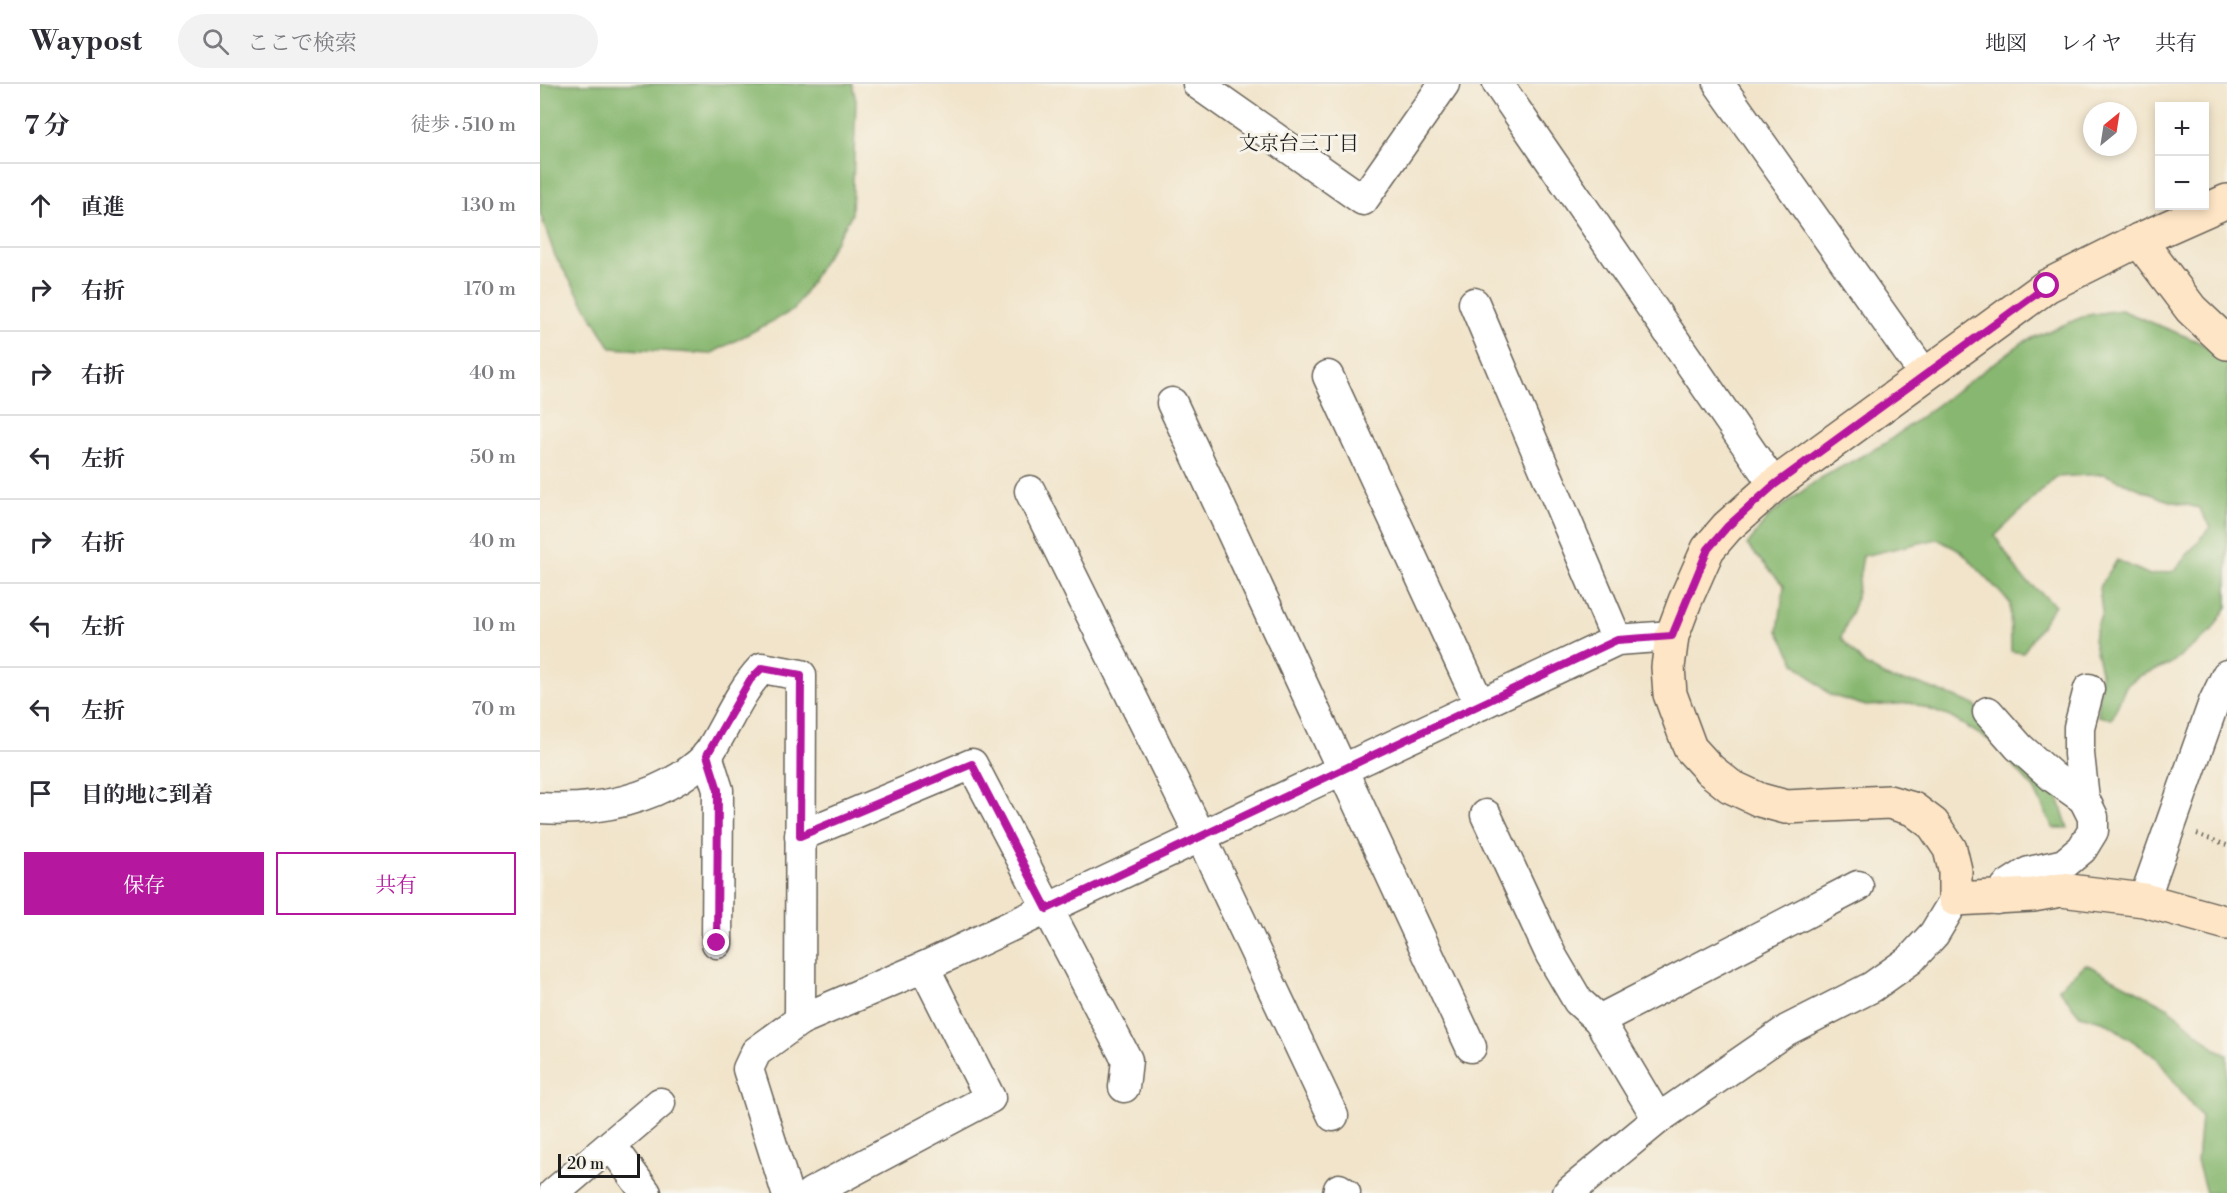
<!DOCTYPE html>
<html lang="ja">
<head>
<meta charset="utf-8">
<style>
	:root { --surface:#fff; --page:#f2f2f3; --text:#2b2b33; --muted:#7c7c81; --line:#e1e1e2; --accent:#b5179e }
	body { margin:0; font-family:"Libre Bodoni","Noto Serif JP",serif; background:var(--page); color:var(--text) }
	.controls { position:absolute; right:18px; top:18px; display:grid; overflow:hidden; border-radius:0px; box-shadow:0 3px 9px #0003 }
	.controls button { width:54px; height:54px; display:grid; place-items:center; padding:0; border:0; border-bottom:2px solid var(--line); background:var(--surface); color:var(--text); font:30px sans-serif }
	.compass { position:absolute; left:1543px; top:18px; width:54px; height:54px; border-radius:50%; background:var(--surface); box-shadow:0 3px 9px #0003; rotate:30deg }
	.scale { position:absolute; left:18px; bottom:15px; width:82px; box-sizing:border-box; padding-left:6px; border:3px solid #1c1c1c; border-top:0; font-size:16px; line-height:21px; white-space:nowrap; color:#1c1c1c; -webkit-text-stroke:4px #f7f3e8; paint-order:stroke }
	.stop { position:absolute; width:18px; height:18px; margin:-14px; border:4px solid #b5179e; border-radius:50%; background:#fff }
	.stop.end { background:#b5179e; border-color:#fff; box-shadow:0 2px 6px #0008 }
	.list { margin:0; padding:0; list-style:none }
	h2 { display:flex; justify-content:space-between; align-items:center; height:78px; margin:0; padding:0 24px; font-size:26px }
	h2 small { font-size:20px; font-weight:400; color:var(--muted) }
	.list li { display:grid; grid-template-columns:39px 1fr auto; gap:18px; align-items:center; box-sizing:border-box; height:84px; padding:0 24px; border-top:2px solid var(--line) }
	.list b { display:block; font-size:22px; white-space:nowrap }
	.list em { font-size:20px; font-style:normal; color:var(--muted) }
	.actions { display:flex; gap:12px; padding:18px 24px }
	.actions a { flex:1; padding:14px 0; border:2px solid var(--accent); border-radius:0px; text-align:center; font-size:21px; color:var(--accent) }
	.actions .main { background:var(--accent); color:#fff }
	.icon { flex:none; width:33px; height:33px; fill:none; stroke:currentColor; stroke-width:2; stroke-linecap:round; stroke-linejoin:round }
	.map { position:relative; flex:none; width:1687px; height:1109px; overflow:hidden }
	header { display:flex; align-items:center; gap:36px; box-sizing:border-box; height:84px; padding:0 30px; background:var(--surface); border-bottom:2px solid var(--line) }
	header strong { font-size:28px }
	nav { display:flex; gap:33px; margin-inline-start:auto; font-size:21px }
	.search { width:420px; height:54px; background:var(--page); display:flex; align-items:center; gap:15px; box-sizing:border-box; padding:0 21px; border-radius:33px; color:var(--muted); font-size:22px }
	main { display:flex }
	aside { flex:1; background:var(--surface) }
	.map>svg:first-child { display:block }
	.forest { fill:#87b770; stroke:#526a46; stroke-width:1.5 }
	.lines { fill:none; stroke-linecap:round; stroke-linejoin:round }
	.street-casing { stroke:#676259; stroke-width:33 }
	.secondary-casing { stroke:#676259; stroke-width:36 }
	.path { stroke:#676259; stroke-width:4; stroke-dasharray:1.5 4.5; stroke-linecap:butt }
	.street { stroke:#fff; stroke-width:30 }
	.secondary { stroke:#fee5c5; stroke-width:33 }
	.route { stroke:#b5179e; stroke-width:8 }
	.labels { text-anchor:middle; dominant-baseline:central; stroke-width:6; stroke-linejoin:round; paint-order:stroke }
	.neighbourhood-label { font-size:20px; fill:#1c1c1c; stroke:#f7f3e8 }
</style>
</head>
<body>
<header>
<strong>Waypost</strong>
<div class="search"><svg class="icon" aria-label="search" viewBox="0 0 24 24"><circle cx="10" cy="10" r="6"/><path d="M15 15l6 6"/></svg>ここで検索</div>
<nav><a>地図</a><a>レイヤ</a><a>共有</a></nav>
</header>
<main>
<aside>
<h2>7 分<small>徒歩 · 510 m</small></h2>
<ul class="list">
<li><svg class="icon" aria-label="ahead" viewBox="0 0 24 24"><path d="M12 20V5M6 11l6-6 6 6"/></svg><div><b>直進</b></div><em>130 m</em></li>
<li><svg class="icon" aria-label="right" viewBox="0 0 24 24"><path d="M7 20v-9h11M14 6l5 5-5 5"/></svg><div><b>右折</b></div><em>170 m</em></li>
<li><svg class="icon" aria-label="right" viewBox="0 0 24 24"><path d="M7 20v-9h11M14 6l5 5-5 5"/></svg><div><b>右折</b></div><em>40 m</em></li>
<li><svg class="icon" aria-label="left" viewBox="0 0 24 24"><path d="M17 20v-9H6M10 6l-5 5 5 5"/></svg><div><b>左折</b></div><em>50 m</em></li>
<li><svg class="icon" aria-label="right" viewBox="0 0 24 24"><path d="M7 20v-9h11M14 6l5 5-5 5"/></svg><div><b>右折</b></div><em>40 m</em></li>
<li><svg class="icon" aria-label="left" viewBox="0 0 24 24"><path d="M17 20v-9H6M10 6l-5 5 5 5"/></svg><div><b>左折</b></div><em>10 m</em></li>
<li><svg class="icon" aria-label="left" viewBox="0 0 24 24"><path d="M17 20v-9H6M10 6l-5 5 5 5"/></svg><div><b>左折</b></div><em>70 m</em></li>
<li><svg class="icon" aria-label="arrive" viewBox="0 0 24 24"><path d="M6 21V4h12l-3 4 3 4H6"/></svg><div><b>目的地に到着</b></div></li>
</ul>
<div class="actions"><a class="main">保存</a><a>共有</a></div>
</aside>
<div class="map">
<svg width="1687" height="1109" viewBox="0 0 1687 1109">
	<rect width="100%" height="100%" fill="#f7f3e8"/>
	<filter id="ink" filterUnits="userSpaceOnUse"><feTurbulence type="fractalNoise" baseFrequency=".0167" numOctaves="2"/><feDisplacementMap in="SourceGraphic" scale="12" xChannelSelector="R" yChannelSelector="G"/><feConvolveMatrix kernelMatrix="1 2 1 2 8 2 1 2 1" color-interpolation-filters="sRGB"/></filter>
	<filter id="wash" filterUnits="userSpaceOnUse"><feTurbulence type="fractalNoise" baseFrequency=".008" numOctaves="4" result="noise"/><feDisplacementMap in="SourceGraphic" scale="24" xChannelSelector="R" yChannelSelector="G"/><feGaussianBlur stdDeviation="1.35" result="paint"/><feColorMatrix in="noise" values="0 0 0 0 0 0 0 0 0 0 0 0 0 0 0 0 0 1.4 0 .05"/><feComposite in="paint" operator="in"/></filter>
	<g filter="url(#wash)">
		<rect width="100%" height="100%" fill="#f1e4ca"/>
		<g class="forest">
			<polygon points="0,0 312,0 316,16 312,130 254,226 170,270 71,264 15,172 0,129"/>
			<polygon points="1581,226 1657,257 1687,276 1687,523 1671,548 1630,580 1599,592 1586,602 1572,635 1558,632 1561,587 1553,555 1562,528 1559,504 1577,476 1610,491 1634,487 1670,443 1659,424 1623,415 1564,390 1516,393 1455,452 1481,492 1515,521 1483,569 1471,567 1470,519 1422,468 1397,455 1323,472 1315,519 1301,554 1325,581 1350,595 1381,600 1435,621 1461,653 1518,713 1528,744 1513,744 1494,705 1451,657 1410,633 1372,619 1326,622 1290,611 1256,580 1238,547 1244,502 1207,461 1229,432 1279,395 1344,360 1483,258 1547,231"/>
			<polygon points="1546,880 1629,924 1676,965 1687,970 1687,1109 1666,1109 1657,1077 1661,1033 1616,973 1565,938 1540,931 1518,904"/>
		</g>
	</g>
	<g filter="url(#ink)">
		<g class="lines">
			<defs>
				<g id="street">
					<polyline points="658,0 823,116 904,0"/>
					<polyline points="958,0 1234,401"/>
					<polyline points="1179,0 1385,291"/>
					<polyline points="934,219 1077,556"/>
					<polyline points="788,292 940,621"/>
					<polyline points="632,319 931,963"/>
					<polyline points="490,407 661,753 793,1032"/>
					<polyline points="1448,628 1479,663 1513,693 1544,715"/>
					<polyline points="167,671 178,706 177,859"/>
					<path d="M0 724C49 727 99 719 141 693 151 686 162 679 169 669 187 641 199 608 222 584L261 591 260 936"/>
					<polyline points="946,731 1011,871 1038,917 1059,936 1118,1035"/>
					<polyline points="260,752 432,680 587,976 584,1003"/>
					<polyline points="1456,815 1467,802 1489,788 1524,780 1542,765 1553,747 1553,733 1544,715 1539,670 1539,643 1549,605"/>
					<polyline points="1604,816 1674,618 1687,591"/>
					<polyline points="1059,936 1318,802"/>
					<polyline points="71,1061 106,1109"/>
					<polyline points="14,1109 120,1019"/>
					<polyline points="247,1109 208,985 216,968 260,936 384,883 1077,556 1132,552"/>
					<polyline points="271,1109 450,1014 384,883"/>
					<polyline points="798,1109 799,1105 805,1109"/>
					<polyline points="1028,1109 1118,1035 1247,946 1332,903 1370,876 1394,850 1415,815"/>
				</g>
				<g id="secondary">
					<polyline points="1687,117 1599,156 1507,202 1234,401 1187,443 1168,465 1145,517 1132,552 1128,583 1130,610 1150,664 1170,686 1190,702 1220,716 1246,723 1349,718 1373,725 1393,740 1410,765 1415,786 1415,815 1493,811 1521,806 1604,816 1687,839"/>
					<polyline points="1599,156 1651,225 1687,259"/>
				</g>
			</defs>
			<use href="#street" class="street-casing"/>
			<use href="#secondary" class="secondary-casing"/>
			<polyline class="path" points="1657,750 1687,761"/>
			<use href="#street" class="street"/>
			<use href="#secondary" class="secondary"/>
		</g>
	</g>
	<g class="lines" filter="url(#ink)">
		<polyline class="route" points="177,859 178,706 167,671 210,596 222,584 261,591 260,752 432,680 507,825 1077,556 1132,552 1168,465 1187,443 1234,401 1507,202"/>
	</g>
	<g class="labels">
		<g class="neighbourhood-label">
			<text x="759" y="60">文京台三丁目</text>
		</g>
	</g>
</svg>
<div class="controls">
<button>+</button>
<button>−</button>
</div>
<svg class="compass" viewBox="-18 -18 36 36"><path d="M0-13l5 13h-10z" fill="#e53935"/><path d="M0 13l5-13h-10z" fill="#7c7c81"/></svg>
<div class="scale">20 m</div>
<div class="stop" style="left:1507px;top:202px"></div>
<div class="stop end" style="left:177px;top:859px"></div>
</div>
</main>
</body>
</html>
